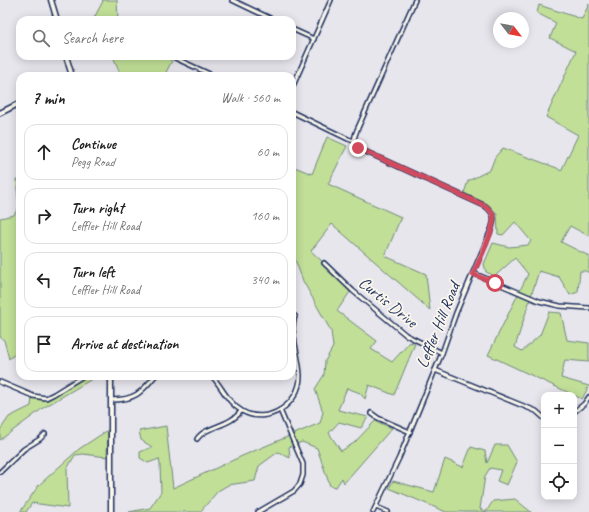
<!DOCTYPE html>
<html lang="en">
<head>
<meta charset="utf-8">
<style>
	:root { --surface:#fff; --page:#f2f2f2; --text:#222; --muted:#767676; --line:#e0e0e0 }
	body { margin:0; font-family:Caveat,sans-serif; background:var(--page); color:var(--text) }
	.controls { position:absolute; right:12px; bottom:12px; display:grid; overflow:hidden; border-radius:8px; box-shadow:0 2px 10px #0003 }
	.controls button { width:36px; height:36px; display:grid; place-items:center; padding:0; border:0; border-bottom:1px solid var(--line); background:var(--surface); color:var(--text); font:20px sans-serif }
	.compass { position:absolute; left:493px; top:12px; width:36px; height:36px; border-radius:50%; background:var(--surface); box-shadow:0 2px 10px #0003; rotate:121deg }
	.stop { position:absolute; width:12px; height:12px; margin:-9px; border:3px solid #d1495b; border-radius:50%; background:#fff }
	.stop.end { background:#d1495b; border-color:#fff; box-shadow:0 1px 4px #0008 }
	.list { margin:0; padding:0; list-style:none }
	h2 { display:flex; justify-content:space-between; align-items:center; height:52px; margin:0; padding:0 16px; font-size:17px }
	h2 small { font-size:13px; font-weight:400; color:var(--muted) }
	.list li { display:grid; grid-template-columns:26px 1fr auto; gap:12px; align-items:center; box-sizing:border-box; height:56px; margin:0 8px 8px; padding:0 8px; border:1px solid var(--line); border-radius:12px }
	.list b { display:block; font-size:15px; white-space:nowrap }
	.list p { margin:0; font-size:13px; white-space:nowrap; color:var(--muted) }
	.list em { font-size:13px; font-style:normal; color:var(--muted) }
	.icon { flex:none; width:22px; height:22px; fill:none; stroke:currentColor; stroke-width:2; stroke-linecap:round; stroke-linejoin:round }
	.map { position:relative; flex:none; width:589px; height:512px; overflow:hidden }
	.search { position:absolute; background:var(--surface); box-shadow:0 2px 10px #0003; left:16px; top:16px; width:280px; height:44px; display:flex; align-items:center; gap:10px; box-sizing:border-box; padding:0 14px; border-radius:12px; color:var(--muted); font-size:15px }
	.panel { position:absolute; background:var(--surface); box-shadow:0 2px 10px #0003; left:16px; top:72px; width:280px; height:308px; border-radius:12px }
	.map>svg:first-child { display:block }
	.green { fill:#c1df97; stroke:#6e877a }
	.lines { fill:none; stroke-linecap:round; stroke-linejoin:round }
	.minor-casing { stroke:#1b2f5e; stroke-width:6 }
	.major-casing { stroke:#1b2f5e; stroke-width:7 }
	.minor { stroke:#fbf7ec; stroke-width:3 }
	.major { stroke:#fbf7ec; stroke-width:4 }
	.route { stroke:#d1495b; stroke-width:5 }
	.labels { text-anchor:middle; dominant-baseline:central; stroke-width:3.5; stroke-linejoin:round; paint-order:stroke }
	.street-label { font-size:17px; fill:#1b2f5e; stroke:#fbf7ec }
</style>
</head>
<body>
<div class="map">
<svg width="589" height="512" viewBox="0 0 589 512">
	<rect width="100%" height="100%" fill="#e8e6ed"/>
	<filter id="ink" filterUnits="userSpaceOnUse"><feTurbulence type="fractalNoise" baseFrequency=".025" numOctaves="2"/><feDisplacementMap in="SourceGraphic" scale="8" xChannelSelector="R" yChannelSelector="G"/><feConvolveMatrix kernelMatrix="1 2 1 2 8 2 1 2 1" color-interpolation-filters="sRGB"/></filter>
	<g filter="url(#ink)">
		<g class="green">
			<polygon points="102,0 117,0 118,20 93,20 103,1"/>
			<polygon points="589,4 589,236 570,226 561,242 589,256 589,273 586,271 580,271 578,292 570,295 559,277 539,271 515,347 522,351 540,335 549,312 561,313 567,340 589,343 589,362 565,360 561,378 589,386 582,399 488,355 528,274 515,258 495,276 486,272 484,264 493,243 509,247 528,245 531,241 515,222 503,235 498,234 497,214 488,204 464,193 468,181 490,170 495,157 503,148 557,168 561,171 578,135 546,117 576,51 550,38 556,23 537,13 539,5 582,19"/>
			<polygon points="113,56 164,56 172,61 164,76 121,76"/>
			<polygon points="327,137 347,146 328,184 401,217 385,256 426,274 430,310 332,224 311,251 352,289 337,311 377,341 371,349 392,362 410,342 415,344 394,395 369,385 365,399 360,393 347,388 338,410 368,417 361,428 339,422 329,433 341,451 354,443 375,421 392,428 344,483 342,478 336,487 330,486 317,448 302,442 289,447 290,458 278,452 259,466 255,481 228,485 218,491 200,512 129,512 150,508 161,492 160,464 159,459 148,463 140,458 140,452 152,447 141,440 139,431 166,426 173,488 242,456 320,423 323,412 315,389 324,375 325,361 333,347 331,331 303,281 292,251 292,166 312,174"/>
			<polygon points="16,179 20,181 20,350 9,359 4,340 0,337 0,218 14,215 19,207"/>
			<polygon points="88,376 97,376 43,408 30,418 0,440 0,430 9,417 31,406 32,397 40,400 49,399"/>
			<polygon points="108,430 107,457 83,454 75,455 67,469 68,508 32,503 26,512 20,512 39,485 79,449"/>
			<polygon points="495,445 507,445 517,462 507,485 497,481 501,470 490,468 485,476 480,509 486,512 493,501 515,499 531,512 446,512 389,488 393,481 434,492 445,459 463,467 471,447 485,451 487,463"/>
		</g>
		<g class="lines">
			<defs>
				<g id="minor">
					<polyline points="232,0 274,20"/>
					<polyline points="292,29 314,39"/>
					<polyline points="173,56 175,58 214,76"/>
					<polyline points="292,88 331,0"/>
					<polyline points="292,112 348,139 354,141"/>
					<polyline points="324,263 353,291 406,335 442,353"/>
					<polyline points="473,273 539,301 560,306 589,308"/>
					<polyline points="435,370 521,405 536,411 544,418"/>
					<path d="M212 376C222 387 228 403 242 411 267 426 301 404 300 375 299 359 294 344 293 329 293 325 294 320 295 316"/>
					<polyline points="0,382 33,396 46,398 54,394 83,376"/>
					<path d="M111 400C135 400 141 393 155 376"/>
					<polyline points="574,412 584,404 589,397"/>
					<polyline points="371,413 378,418 410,432"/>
					<path d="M197 439C205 426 230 427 241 411"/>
					<polyline points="0,472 24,449 40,439 45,434"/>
					<polyline points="376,507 388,512"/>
					<polyline points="258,512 294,491 300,484 303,475 303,464 280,410"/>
					<path d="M373 512 399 458 442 353 456 313 491 230C495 219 495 214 485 206L362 150C352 145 353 140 357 130L415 0"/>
				</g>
				<g id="major">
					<polyline points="51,0 57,20"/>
					<polyline points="66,56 72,76"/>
					<polyline points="0,113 20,103"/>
					<polyline points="111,512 111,376"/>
				</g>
			</defs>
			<use href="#minor" class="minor-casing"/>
			<use href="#major" class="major-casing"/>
			<use href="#minor" class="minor"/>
			<use href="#major" class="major"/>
		</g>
	</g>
	<g class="lines" filter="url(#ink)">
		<path class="route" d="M358 148 485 206C488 208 492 211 493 215 497 225 478 263 473 274L495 283"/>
	</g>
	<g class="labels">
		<g class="street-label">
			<text transform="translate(388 302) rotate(39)">Curtis Drive</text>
			<text transform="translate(438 325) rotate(-68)">Leffler Hill Road</text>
		</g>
	</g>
</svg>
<div class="controls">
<button>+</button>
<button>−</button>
<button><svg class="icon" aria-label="locate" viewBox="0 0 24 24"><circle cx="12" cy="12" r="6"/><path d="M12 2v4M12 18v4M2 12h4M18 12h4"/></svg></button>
</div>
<svg class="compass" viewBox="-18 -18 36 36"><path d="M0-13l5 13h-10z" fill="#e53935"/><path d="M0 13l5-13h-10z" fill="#767676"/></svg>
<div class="stop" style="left:495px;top:283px"></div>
<div class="stop end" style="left:358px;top:148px"></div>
<div class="search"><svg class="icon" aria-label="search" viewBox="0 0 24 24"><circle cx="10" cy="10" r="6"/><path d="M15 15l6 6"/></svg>Search here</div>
<section class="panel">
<h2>7 min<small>Walk · 560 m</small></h2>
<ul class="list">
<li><svg class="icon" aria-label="ahead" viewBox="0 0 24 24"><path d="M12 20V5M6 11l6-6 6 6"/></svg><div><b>Continue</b><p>Pegg Road</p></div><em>60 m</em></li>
<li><svg class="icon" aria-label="right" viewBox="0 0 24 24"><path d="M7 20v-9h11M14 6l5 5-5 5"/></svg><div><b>Turn right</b><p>Leffler Hill Road</p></div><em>160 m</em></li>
<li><svg class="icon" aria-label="left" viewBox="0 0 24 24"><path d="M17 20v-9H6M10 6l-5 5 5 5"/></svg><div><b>Turn left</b><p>Leffler Hill Road</p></div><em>340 m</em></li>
<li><svg class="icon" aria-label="arrive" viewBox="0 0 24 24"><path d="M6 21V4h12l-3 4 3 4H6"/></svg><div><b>Arrive at destination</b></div></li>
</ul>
</section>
</div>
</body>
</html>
